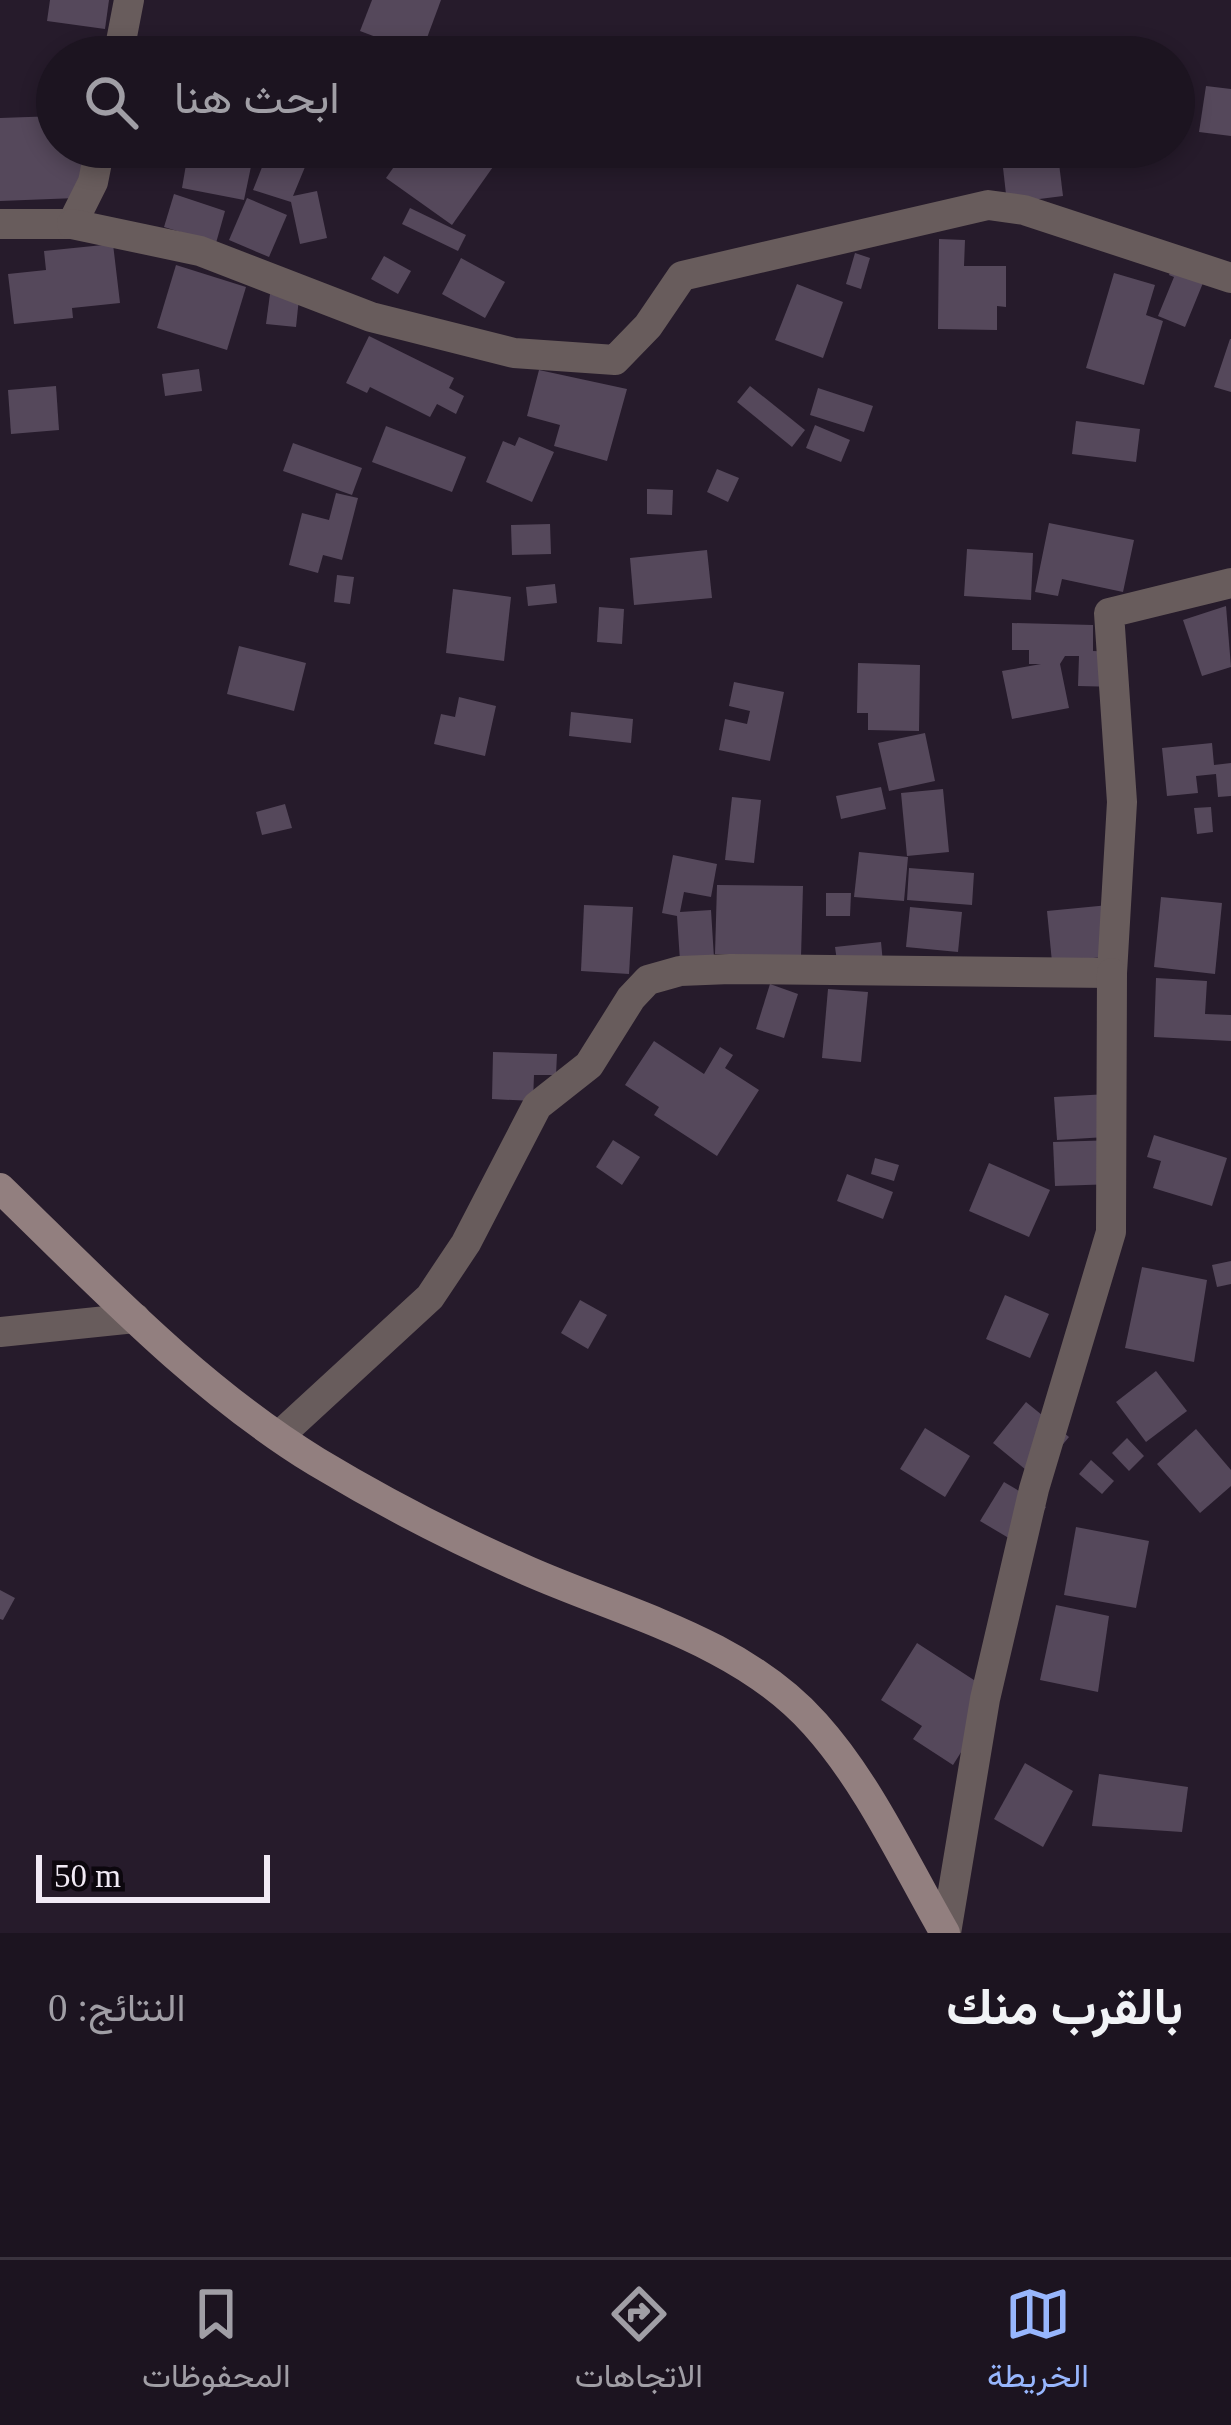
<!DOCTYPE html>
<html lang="ar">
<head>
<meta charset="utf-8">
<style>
	body { margin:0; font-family:"Times New Roman",Vazirmatn,serif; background:#29212d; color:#f1f3f6; direction:rtl }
	.scale { position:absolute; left:36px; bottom:30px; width:234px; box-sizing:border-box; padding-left:12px; border:6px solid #f1eaf5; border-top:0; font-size:33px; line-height:42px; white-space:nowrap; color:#f1eaf5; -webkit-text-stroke:9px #0c070e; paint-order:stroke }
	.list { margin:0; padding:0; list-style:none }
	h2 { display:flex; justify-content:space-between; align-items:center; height:156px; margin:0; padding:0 48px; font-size:51px }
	h2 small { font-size:39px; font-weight:400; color:#a09ea5 }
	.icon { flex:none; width:66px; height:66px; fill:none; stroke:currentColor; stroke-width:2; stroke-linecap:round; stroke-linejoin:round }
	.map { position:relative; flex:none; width:1231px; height:1933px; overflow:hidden; direction:ltr }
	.search { position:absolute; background:#1c1420; box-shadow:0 6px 18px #0003; left:36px; right:36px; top:36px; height:132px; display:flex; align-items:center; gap:30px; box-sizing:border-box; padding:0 42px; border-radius:66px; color:#a09ea5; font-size:45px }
	.sheet { height:324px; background:#1c1420 }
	nav { display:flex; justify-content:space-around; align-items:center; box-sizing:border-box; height:168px; border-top:3px solid #3a333e; background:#1c1420; font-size:33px; color:#a09ea5 }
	nav a { display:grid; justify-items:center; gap:6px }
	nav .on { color:#97b6fd }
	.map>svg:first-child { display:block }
	.building { fill:#55485b }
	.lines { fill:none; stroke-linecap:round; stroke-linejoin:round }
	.street { stroke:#685c5c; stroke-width:30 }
	.secondary { stroke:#927f7f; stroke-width:30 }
</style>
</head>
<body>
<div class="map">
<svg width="1231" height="1933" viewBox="0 0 1231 1933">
	<rect width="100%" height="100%" fill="#261b2b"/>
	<g class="building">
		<path d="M50 0H109L105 29 47 21Z"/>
		<path d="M372 0H441L421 54 360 31Z"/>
		<path d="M1206 86 1231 89V136L1199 132Z"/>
		<path d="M57 116V147L100 151 102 197 0 201V118Z"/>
		<path d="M189 147 253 157 244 200 182 188Z"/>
		<path d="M408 147H507L452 225 386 178Z"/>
		<path d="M1057 147 1063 196 1007 203 1001 150Z"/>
		<path d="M268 152 305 167 293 196 317 191 327 238 300 244 291 202 253 190Z"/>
		<path d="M174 194 225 211 216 243 164 227Z"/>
		<path d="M247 198 287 215 269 257 229 240Z"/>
		<path d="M410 208 466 235 458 251 402 224Z"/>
		<path d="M939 239 965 240 964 266H1006V307L997 306V330L938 329Z"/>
		<path d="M113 244 120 303 72 308 73 318 14 324 8 274 46 270 44 251Z"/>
		<path d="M855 253 870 258 861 289 846 284Z"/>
		<path d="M384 256 411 271 398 294 371 279Z"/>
		<path d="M461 258 505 282 485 318 442 294Z"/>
		<path d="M176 265 246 287 227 350 157 328Z"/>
		<path d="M1173 265 1205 278 1185 327 1158 316 1174 277 1169 275Z"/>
		<path d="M1114 273 1155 285 1146 315 1163 321 1144 385 1086 368Z"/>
		<path d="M797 284 843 302 823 358 775 340Z"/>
		<path d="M270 294 299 298 296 327 266 324Z"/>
		<path d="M369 336 454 378 449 388 464 396 456 414 437 404 430 417 370 387 367 393 346 383Z"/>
		<path d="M1230 339H1231V392L1214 387Z"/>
		<path d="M199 369 202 391 165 396 162 374Z"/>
		<path d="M539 370 627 389 607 461 554 446 560 425 527 416Z"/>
		<path d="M56 386 59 430 11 434 8 390Z"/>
		<path d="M750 386 805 430 792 447 737 402Z"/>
		<path d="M818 388 873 406 864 432 810 415Z"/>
		<path d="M1076 421 1140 429 1136 462 1072 454Z"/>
		<path d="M815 425 850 440 841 462 806 448Z"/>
		<path d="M386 426 466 457 452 492 372 462Z"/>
		<path d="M519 437 554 452 532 502 486 482 503 441 515 446Z"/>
		<path d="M293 443 362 468 352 495 283 471Z"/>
		<path d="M717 469 739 478 728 502 707 492Z"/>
		<path d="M647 489 673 490 672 515 647 514Z"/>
		<path d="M336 493 358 498 342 560 323 555 318 573 289 565 302 513 329 520Z"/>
		<path d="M1049 523 1134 540 1123 592 1062 579 1058 596 1035 592Z"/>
		<path d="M550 524 551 554 512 555 511 525Z"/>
		<path d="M967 549 1033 553 1031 600 964 596Z"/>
		<path d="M707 550 712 598 634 605 630 558Z"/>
		<path d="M337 575 354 577 350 604 334 602Z"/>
		<path d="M555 584 557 603 528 606 526 587Z"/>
		<path d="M453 589 511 597 504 661 446 653Z"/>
		<path d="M1226 606 1231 667 1202 676 1183 620Z"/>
		<path d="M599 607 624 609 622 644 597 642Z"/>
		<path d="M1012 623 1093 625V651L1120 652 1119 687 1078 686 1079 656H1065L1060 664 1069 708 1012 719 1002 671 1041 664H1029V650H1012Z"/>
		<path d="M239 646 306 663 294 711 227 694Z"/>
		<path d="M858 663 920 665 919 731 868 730V713H857Z"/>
		<path d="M734 682 784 692 770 761 719 750 725 719 747 724 750 711 729 706Z"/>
		<path d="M459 697 496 706 485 756 434 744 441 714 455 717Z"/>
		<path d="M571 712 633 719 631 743 569 736Z"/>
		<path d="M925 733 935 781 889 791 878 743Z"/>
		<path d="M1212 743 1214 765 1231 763V796L1218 797 1216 774 1196 776 1198 793 1167 796 1162 748Z"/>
		<path d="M881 787 886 809 841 819 836 796Z"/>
		<path d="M943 789 949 852 907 856 901 793Z"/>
		<path d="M732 797 761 800 754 863 725 860Z"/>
		<path d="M285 804 292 828 262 835 256 812Z"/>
		<path d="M1211 807 1213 832 1197 834 1194 808Z"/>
		<path d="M859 852 908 857 904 901 854 897Z"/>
		<path d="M673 855 717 864 711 897 684 892 680 912 711 910 714 958 680 961 677 916 662 913Z"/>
		<path d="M909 868 974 873 972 905 907 900Z"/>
		<path d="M717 885 803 886 801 957 715 954Z"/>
		<path d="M826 893H851L850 916H826Z"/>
		<path d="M1161 897 1222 903 1215 974 1154 967Z"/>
		<path d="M584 905 633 907 629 974 581 971Z"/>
		<path d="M1109 905 1114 956 1052 962 1047 911Z"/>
		<path d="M910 907 962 912 958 952 906 947Z"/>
		<path d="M881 942 883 963 838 968 835 947Z"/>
		<path d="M1156 978 1207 981 1205 1014 1231 1015V1041L1154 1037Z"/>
		<path d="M770 984 798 994 784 1038 756 1029Z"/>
		<path d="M828 989 868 992 861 1062 822 1058Z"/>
		<path d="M654 1041 704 1074 720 1047 733 1055 725 1068 759 1090 717 1156 654 1115 659 1107 625 1085Z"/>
		<path d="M493 1052 557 1054 556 1075H534L533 1101 492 1099Z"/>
		<path d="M1108 1094 1106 1137 1057 1140 1054 1097Z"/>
		<path d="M1154 1135 1227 1158 1212 1206 1153 1188 1161 1161 1147 1157Z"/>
		<path d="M613 1140 640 1157 622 1185 596 1167Z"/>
		<path d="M1115 1140 1116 1184 1055 1186 1053 1142Z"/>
		<path d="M875 1158 899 1165 894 1181 871 1174Z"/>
		<path d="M989 1163 1050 1190 1029 1237 969 1211Z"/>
		<path d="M847 1174 893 1192 883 1219 837 1201Z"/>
		<path d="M1231 1261V1284L1217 1287 1212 1265Z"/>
		<path d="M1142 1267 1207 1280 1194 1362 1125 1348Z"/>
		<path d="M1005 1295 1049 1314 1030 1358 986 1339Z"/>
		<path d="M580 1300 607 1315 588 1349 561 1333Z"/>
		<path d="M1156 1371 1187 1411 1146 1442 1116 1402Z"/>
		<path d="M1026 1402 1069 1437 1048 1462 1042 1483 993 1443Z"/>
		<path d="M925 1428 970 1456 945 1497 900 1469Z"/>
		<path d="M1196 1429 1231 1470V1486L1200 1513 1157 1464Z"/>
		<path d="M1127 1438 1144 1456 1129 1471 1112 1453Z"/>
		<path d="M1091 1460 1114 1481 1102 1494 1079 1474Z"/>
		<path d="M1004 1482 1046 1507 1022 1546 980 1521Z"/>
		<path d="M1076 1527 1149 1541 1136 1608 1064 1595Z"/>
		<path d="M0 1590 15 1598 3 1620 0 1619Z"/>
		<path d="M1056 1605 1109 1616 1098 1692 1040 1680Z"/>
		<path d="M917 1643 997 1695 953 1765 913 1739 922 1726 881 1700Z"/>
		<path d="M1025 1763 1073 1791 1043 1847 994 1819Z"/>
		<path d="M1099 1774 1188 1787 1182 1832 1092 1826Z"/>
	</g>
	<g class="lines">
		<g class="street">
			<path d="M118 57 129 0"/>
			<path d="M0 224H72L93 182 100 147"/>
			<path d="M72 224 200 251 371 317 514 353 615 360 648 326 682 276 988 205 1024 210 1231 278"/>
			<path d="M0 1332 135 1318"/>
			<path d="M279 1436 430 1297 466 1243 537 1106 589 1065 631 998 648 980 680 971 730 969 1112 973 1122 802 1109 613 1231 583"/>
			<path d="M946 1933 985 1699 1034 1489 1111 1232 1112 973"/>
		</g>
		<path class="secondary" d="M0 1188C99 1284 199 1390 317 1462 385 1503 455 1539 528 1571 626 1614 741 1641 815 1724 869 1784 905 1864 945 1933"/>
	</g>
</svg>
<div class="scale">50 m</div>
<div class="search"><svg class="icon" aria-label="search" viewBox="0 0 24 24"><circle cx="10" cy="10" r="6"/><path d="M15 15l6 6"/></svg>ابحث هنا</div>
</div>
<section class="sheet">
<h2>بالقرب منك<small>النتائج: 0</small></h2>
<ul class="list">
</ul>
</section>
<nav>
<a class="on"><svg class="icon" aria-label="map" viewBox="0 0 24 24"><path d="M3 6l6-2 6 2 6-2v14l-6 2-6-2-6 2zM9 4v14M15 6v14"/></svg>الخريطة</a>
<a><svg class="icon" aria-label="directions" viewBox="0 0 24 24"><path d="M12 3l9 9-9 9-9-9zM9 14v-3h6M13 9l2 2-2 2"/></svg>الاتجاهات</a>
<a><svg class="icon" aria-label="saved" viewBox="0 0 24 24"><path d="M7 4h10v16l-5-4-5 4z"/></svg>المحفوظات</a>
</nav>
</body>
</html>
